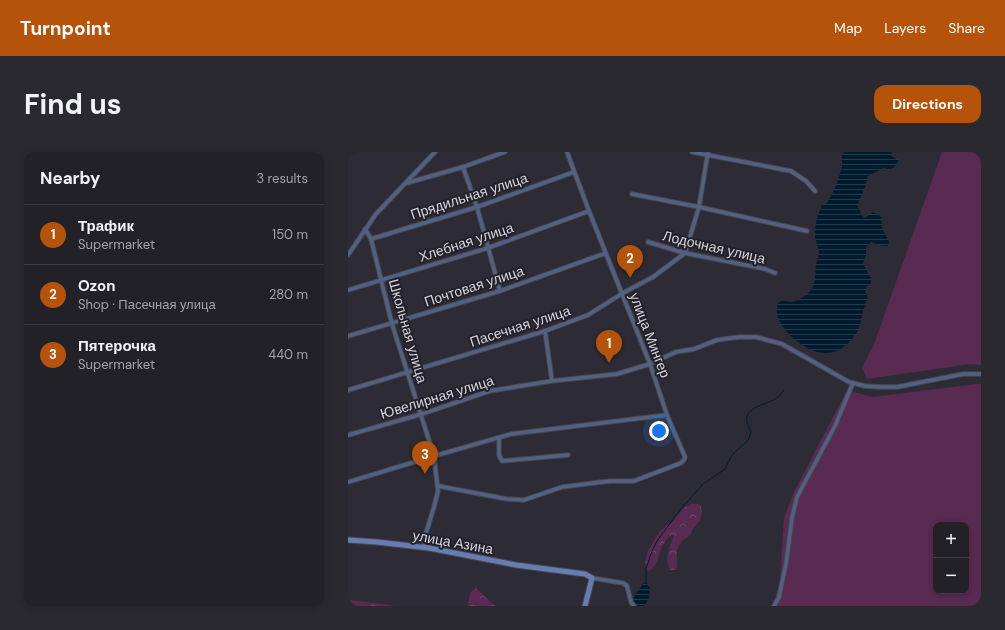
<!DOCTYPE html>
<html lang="en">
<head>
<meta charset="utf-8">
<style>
	body { margin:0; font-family:"DM Sans",sans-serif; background:#2a2930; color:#f1f3f6 }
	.controls { position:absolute; right:12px; bottom:12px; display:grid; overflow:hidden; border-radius:8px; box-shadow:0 2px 6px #0003 }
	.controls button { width:36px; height:36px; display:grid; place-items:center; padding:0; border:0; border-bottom:1px solid #3f3e45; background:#222128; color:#f1f3f6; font:20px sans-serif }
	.you { position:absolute; left:311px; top:279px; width:14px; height:14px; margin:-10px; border:3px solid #fff; border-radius:50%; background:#1a73e8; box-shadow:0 0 0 6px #1a73e833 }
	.badge { display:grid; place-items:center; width:26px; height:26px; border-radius:50%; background:#b45309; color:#fff; font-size:13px; font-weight:700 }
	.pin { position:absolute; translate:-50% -33px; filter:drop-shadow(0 1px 2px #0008) }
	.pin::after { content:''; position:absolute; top:21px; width:14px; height:12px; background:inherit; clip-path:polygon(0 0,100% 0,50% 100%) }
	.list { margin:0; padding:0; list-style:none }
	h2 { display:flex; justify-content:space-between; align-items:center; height:52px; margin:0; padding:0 16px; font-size:17px }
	h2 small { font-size:13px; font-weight:400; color:#a2a3a8 }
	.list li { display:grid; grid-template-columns:26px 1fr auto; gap:12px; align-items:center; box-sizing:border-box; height:60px; padding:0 16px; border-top:1px solid #3f3e45 }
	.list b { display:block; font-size:15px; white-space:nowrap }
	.list p { margin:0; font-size:13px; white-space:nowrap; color:#a2a3a8 }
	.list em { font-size:13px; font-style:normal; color:#a2a3a8 }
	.map { position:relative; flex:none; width:633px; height:454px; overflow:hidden; border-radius:12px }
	header { display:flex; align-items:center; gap:24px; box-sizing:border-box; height:56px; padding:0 20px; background:#b45309; color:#fff }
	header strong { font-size:19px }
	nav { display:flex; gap:22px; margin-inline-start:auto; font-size:14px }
	.intro { display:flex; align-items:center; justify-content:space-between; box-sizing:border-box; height:96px; padding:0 24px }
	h1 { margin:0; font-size:28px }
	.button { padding:10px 18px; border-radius:12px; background:#b45309; color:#fff; font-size:14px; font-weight:700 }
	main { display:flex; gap:24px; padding:0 24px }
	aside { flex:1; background:#222128; border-radius:12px; box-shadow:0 2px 6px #0003 }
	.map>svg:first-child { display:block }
	.green { fill:#592a52; fill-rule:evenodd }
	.forest { fill:url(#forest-crowns) }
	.water { fill:url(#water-rules) }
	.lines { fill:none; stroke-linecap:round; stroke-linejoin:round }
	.stream { stroke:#011b2e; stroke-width:1 }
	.street-casing { stroke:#484750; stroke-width:5.5 }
	.secondary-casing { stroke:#484750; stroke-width:7 }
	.street { stroke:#526182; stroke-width:3.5 }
	.secondary { stroke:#667db2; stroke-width:5 }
	.labels { text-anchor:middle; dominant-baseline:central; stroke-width:4; stroke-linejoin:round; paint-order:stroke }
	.street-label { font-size:14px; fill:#d4d4da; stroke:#23222c }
</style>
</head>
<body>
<header>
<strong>Turnpoint</strong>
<nav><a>Map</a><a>Layers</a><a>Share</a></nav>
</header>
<div class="intro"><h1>Find us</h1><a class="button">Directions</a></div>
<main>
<aside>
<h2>Nearby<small>3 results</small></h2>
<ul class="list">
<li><span class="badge">1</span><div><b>Трафик</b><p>Supermarket</p></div><em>150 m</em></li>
<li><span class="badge">2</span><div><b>Ozon</b><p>Shop · Пасечная улица</p></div><em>280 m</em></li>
<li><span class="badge">3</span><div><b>Пятерочка</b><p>Supermarket</p></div><em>440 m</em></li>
</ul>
</aside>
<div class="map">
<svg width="633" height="454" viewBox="0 0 633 454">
	<defs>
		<pattern id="forest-crowns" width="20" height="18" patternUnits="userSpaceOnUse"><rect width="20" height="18" fill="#592a52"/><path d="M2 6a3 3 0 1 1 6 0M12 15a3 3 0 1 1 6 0" fill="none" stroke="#70486a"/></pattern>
		<pattern id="water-rules" width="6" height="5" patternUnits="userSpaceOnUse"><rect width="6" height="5" fill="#011b2e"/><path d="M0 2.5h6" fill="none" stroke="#253b4c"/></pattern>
	</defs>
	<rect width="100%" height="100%" fill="#2d2c36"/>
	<g class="green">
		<path d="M594 0H633V213L623 212 519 227 514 215 525 195Z"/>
		<path d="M628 232H633V454H425L432 429 436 366 446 340 499 238 524 245ZM588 373H618V439H588Z"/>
	</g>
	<g class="forest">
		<path d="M342 352H350L353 354 354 361 352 368 345 377 342 383 333 390 329 397V417L325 418H322C316 407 322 394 326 384L323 383C318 387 314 394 312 400 309 407 309 416 300 419L297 412 299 401 311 380 326 368 336 356Z"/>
		<path d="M128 436 147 454H120L122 441Z"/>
		<path d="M0 448 36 452 45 454H0Z"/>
	</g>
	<g class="water">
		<path d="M496 0H544L543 4 551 8 546 15 541 18 536 16 520 24 516 38 509 53 512 58 513 63 517 66 525 60C537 65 532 65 534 75 535 80 539 85 541 90L540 94H534L523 90 518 95V103L515 112 523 126V132L519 134 517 140 520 145C513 159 515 178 502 189 496 196 488 201 479 201 460 203 426 176 429 156 430 145 439 150 445 150 450 149 460 142 463 138 468 129 467 121 468 112 469 108 471 104 471 100 470 95 468 90 467 85 466 74 470 63 474 53L479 51 488 34 494 15V3Z"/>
		<path d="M298 431 302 436 301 446 296 454H290C289 453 286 450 286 448 285 444 292 435 295 432Z"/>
	</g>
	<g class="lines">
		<path class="stream" d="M298 432V417L304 399 309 389 332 358 355 332 377 317 384 303 401 287 403 279C389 257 412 255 427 247 431 245 433 241 436 238"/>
		<defs>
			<g id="street">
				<path d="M344 0 443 19 458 29 467 39"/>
				<path d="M115 15 129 55 152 139"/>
				<path d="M59 31 115 15 157 0"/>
				<path d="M284 42 351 55 459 79"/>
				<path d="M17 77 23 87 44 172 86 304 90 339 86 355 78 381 75 396"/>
				<path d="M23 87 129 55 226 20"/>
				<path d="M300 90 337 101 417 117 427 121"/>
				<path d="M0 103 28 62 87 0"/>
				<path d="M0 138 140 96 241 59"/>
				<path d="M197 179 204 229"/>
				<path d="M0 184 152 139 258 101"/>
				<path d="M0 238 197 179 240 163 275 141 305 125 337 101 351 55 360 0"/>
				<path d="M0 283 74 262 142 239 204 229 269 222 302 212 328 200 346 197 369 188 391 185H408L434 192 501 230 517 234 532 235H549L615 222H633"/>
				<path d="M151 286V303L154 309 220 303"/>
				<path d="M0 330 86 304 163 282 319 263"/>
				<path d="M90 334 159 347 176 348 214 335 262 329H286L333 311 336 308 337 305 319 263 302 212 241 59 219 0"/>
				<path d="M244 426 275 431 279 434 283 450 286 454"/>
				<path d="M426 454 431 445 438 412 444 366 449 345 487 274 505 231"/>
			</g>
			<path id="secondary" d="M0 388 29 390 81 396 168 413 237 422 244 426 237 454"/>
		</defs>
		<use href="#street" class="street-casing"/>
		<use href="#secondary" class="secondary-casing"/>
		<use href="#street" class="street"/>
		<use href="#secondary" class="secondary"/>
	</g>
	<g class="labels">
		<g class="street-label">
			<text transform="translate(121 44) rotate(-18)">Прядильная улица</text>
			<text transform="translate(118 90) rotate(-18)">Хлебная улица</text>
			<text transform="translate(366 95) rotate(13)">Лодочная улица</text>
			<text transform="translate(126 134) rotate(-18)">Почтовая улица</text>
			<text transform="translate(172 174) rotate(-18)">Пасечная улица</text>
			<text transform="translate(60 179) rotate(74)">Школьная улица</text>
			<text transform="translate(302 183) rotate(69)">улица Мингер</text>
			<text transform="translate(89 245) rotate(-17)">Ювелирная улица</text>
			<text transform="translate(105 390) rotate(10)">улица Азина</text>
		</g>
	</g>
</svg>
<div class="controls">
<button>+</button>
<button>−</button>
</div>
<div class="you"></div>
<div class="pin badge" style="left:261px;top:211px">1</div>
<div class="pin badge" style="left:282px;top:126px">2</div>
<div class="pin badge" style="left:77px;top:322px">3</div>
</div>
</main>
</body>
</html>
